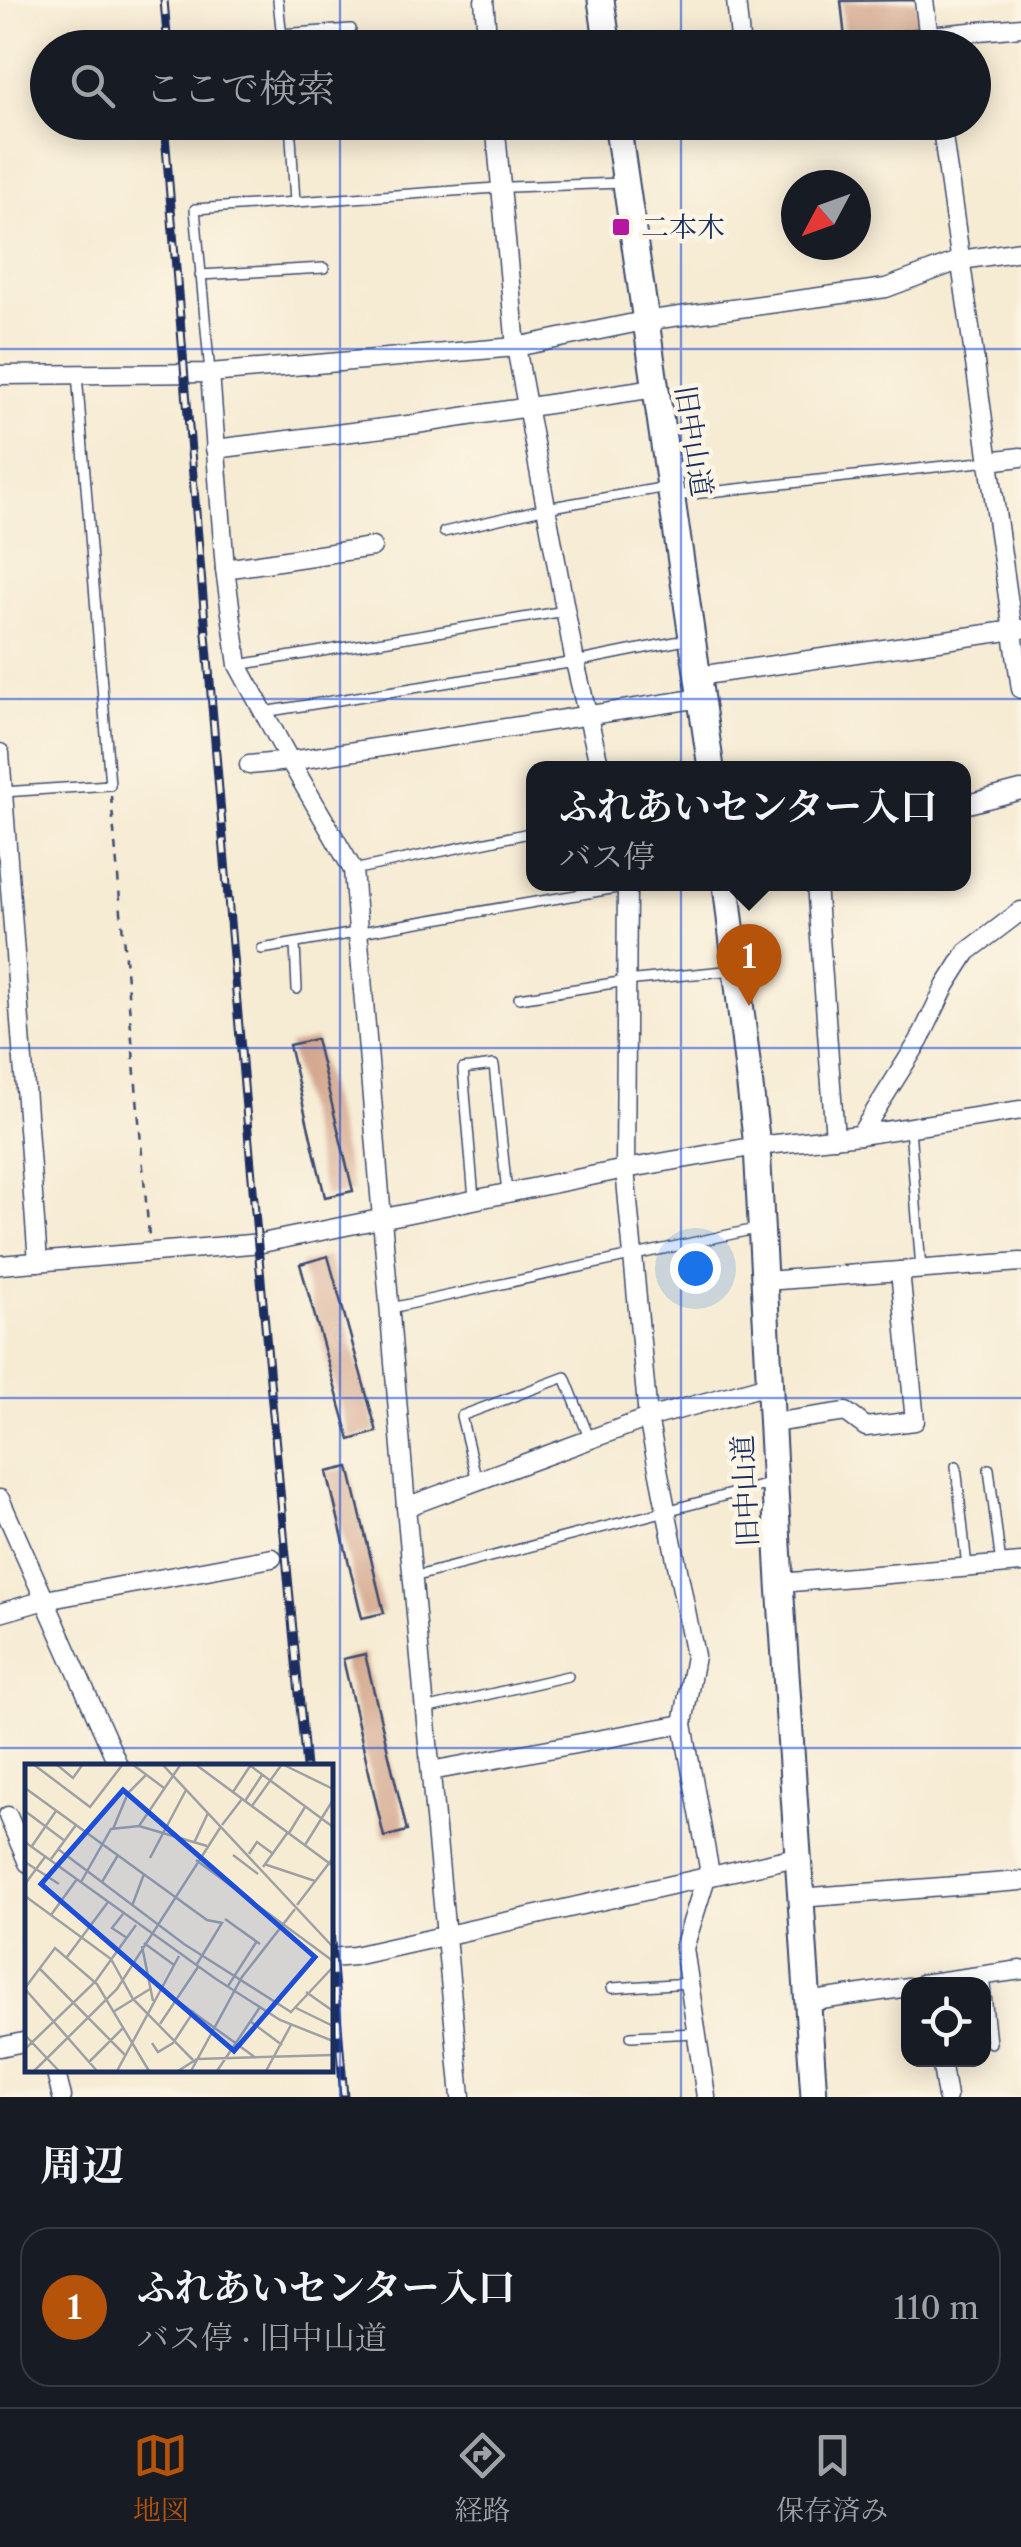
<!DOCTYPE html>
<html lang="ja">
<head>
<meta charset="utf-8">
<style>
	body { margin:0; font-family:"Libre Caslon Text","Noto Serif JP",serif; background:#20242c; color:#f1f3f6 }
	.controls { position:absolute; right:30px; bottom:30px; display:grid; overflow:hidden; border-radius:20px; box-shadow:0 5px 25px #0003 }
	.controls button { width:90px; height:90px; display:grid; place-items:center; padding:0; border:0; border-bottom:2px solid #363941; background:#171b24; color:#f1f3f6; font:50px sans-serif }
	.compass { position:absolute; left:781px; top:170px; width:90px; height:90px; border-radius:50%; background:#171b24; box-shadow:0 5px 25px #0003; rotate:229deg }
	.you { position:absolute; left:695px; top:1268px; width:35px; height:35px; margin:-25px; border:8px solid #fff; border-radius:50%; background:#1a73e8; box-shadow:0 0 0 15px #1a73e833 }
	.badge { display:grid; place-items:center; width:65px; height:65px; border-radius:50%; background:#b45309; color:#fff; font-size:32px; font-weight:700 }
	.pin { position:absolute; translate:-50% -82px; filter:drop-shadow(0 2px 5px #0008) }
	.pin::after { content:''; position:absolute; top:52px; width:35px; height:30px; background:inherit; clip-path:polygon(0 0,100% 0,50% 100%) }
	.popup { position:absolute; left:526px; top:761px; width:445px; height:130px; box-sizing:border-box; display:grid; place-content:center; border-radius:20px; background:#171b24; filter:drop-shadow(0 2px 8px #0005); font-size:32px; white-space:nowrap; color:#9ea1a6 }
	.popup b { font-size:38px; color:#f1f3f6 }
	.popup::after { content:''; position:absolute; left:50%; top:100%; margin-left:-20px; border:20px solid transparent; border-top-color:#171b24 }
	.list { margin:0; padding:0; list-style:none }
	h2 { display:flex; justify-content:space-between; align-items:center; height:130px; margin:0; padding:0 40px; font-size:42px }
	h2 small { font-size:32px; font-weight:400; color:#9ea1a6 }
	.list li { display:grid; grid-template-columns:65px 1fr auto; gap:30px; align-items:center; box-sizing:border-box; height:160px; margin:0 20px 20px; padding:0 20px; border:2px solid #363941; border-radius:30px }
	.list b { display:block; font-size:38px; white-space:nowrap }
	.list p { margin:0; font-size:32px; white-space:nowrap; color:#9ea1a6 }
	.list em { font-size:32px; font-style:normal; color:#9ea1a6 }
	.icon { flex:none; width:55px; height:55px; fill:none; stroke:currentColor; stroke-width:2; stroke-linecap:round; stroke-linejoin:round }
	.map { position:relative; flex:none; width:1021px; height:2097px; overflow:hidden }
	.search { position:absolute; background:#171b24; box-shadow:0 5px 25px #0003; left:30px; right:30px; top:30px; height:110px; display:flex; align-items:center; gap:25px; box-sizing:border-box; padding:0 35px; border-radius:55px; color:#9ea1a6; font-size:38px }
	.sheet { height:310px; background:#171b24 }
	nav { display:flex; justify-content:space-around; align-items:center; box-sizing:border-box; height:140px; border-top:2px solid #363941; background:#171b24; font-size:28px; color:#9ea1a6 }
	nav a { display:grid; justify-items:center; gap:5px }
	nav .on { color:#b45309 }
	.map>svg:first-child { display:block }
	.building { fill:#d3a68c }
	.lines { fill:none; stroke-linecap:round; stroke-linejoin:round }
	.lane-casing { stroke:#3c4b70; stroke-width:12 }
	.street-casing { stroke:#3c4b70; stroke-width:21 }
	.secondary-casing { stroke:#3c4b70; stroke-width:29 }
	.path { stroke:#3c4b70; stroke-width:2.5; stroke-dasharray:8 8; stroke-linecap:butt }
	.lane { stroke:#fff; stroke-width:9 }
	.street { stroke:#fff; stroke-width:18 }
	.secondary { stroke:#fff; stroke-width:25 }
	.rail-casing { stroke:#1b2f5e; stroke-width:9 }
	.rail { stroke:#fcf5e5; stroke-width:5; stroke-dasharray:15; stroke-linecap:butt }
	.grid { fill:none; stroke:#1d4ed8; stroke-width:2.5; stroke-opacity:0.55 }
	.poi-dot { fill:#b5179e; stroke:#fcf5e5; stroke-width:4 }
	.labels { text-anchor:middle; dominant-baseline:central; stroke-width:9; stroke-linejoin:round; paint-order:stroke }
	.poi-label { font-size:28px; fill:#1b2f5e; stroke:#fcf5e5; text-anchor:start }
	.street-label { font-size:28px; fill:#1b2f5e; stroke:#fcf5e5 }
	.inset-road { fill:none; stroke:#9ea0a4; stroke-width:2.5 }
	.view { fill:#1d4ed8; fill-opacity:0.15; stroke:#1d4ed8; stroke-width:5 }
	.inset-edge { fill:none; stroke:#1b2f5e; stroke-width:5 }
</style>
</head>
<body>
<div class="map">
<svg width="1021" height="2097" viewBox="0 0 1021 2097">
	<rect width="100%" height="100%" fill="#fcf5e5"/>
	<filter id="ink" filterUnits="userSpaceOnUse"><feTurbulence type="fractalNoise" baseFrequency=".01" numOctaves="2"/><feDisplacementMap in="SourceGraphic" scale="20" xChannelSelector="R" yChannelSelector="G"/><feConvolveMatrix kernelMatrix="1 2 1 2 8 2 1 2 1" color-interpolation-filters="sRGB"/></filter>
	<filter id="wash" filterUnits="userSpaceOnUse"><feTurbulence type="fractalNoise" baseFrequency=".0048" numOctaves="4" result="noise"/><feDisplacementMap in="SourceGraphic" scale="40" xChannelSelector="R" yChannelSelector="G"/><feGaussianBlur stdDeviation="2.25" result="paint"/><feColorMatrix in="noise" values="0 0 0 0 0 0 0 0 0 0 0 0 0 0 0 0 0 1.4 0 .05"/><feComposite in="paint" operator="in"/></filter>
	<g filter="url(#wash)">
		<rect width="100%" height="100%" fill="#f6ebd3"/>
		<g id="blocks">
			<g class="building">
				<path d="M917 0 920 31 845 39 841 1Z"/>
				<path d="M629 122H676V125L630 130Z"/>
				<path d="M316 1039 353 1191 325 1197 289 1045Z"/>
				<path d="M328 1256 377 1432 350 1440 300 1264Z"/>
				<path d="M349 1467 384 1613 362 1618 327 1472Z"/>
				<path d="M365 1654 407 1831 384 1837 343 1659Z"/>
			</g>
		</g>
	</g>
	<g filter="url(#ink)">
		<use href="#blocks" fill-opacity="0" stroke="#3c4b70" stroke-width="2.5"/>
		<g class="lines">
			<defs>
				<g id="lane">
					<path d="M278 0 283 48"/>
					<path d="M281 34 351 29"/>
					<path d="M290 122 295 202"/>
					<path d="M200 275 324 268"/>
					<path d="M210 373 195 209 510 187 622 183"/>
					<path d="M674 496 989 461"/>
					<path d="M444 532 546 508 667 487"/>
					<path d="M238 665 565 611"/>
					<path d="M264 712 575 662 690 639"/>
					<path d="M3 792 110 785 77 374"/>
					<path d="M353 870 534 832"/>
					<path d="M295 944 297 989"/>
					<path d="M262 949 640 884"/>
					<path d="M519 998 626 981 734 970"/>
					<path d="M910 1128 921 1269"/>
					<path d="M474 1199 463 1069 494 1065 507 1193"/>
					<path d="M391 1308 760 1228"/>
					<path d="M956 1466 967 1567"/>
					<path d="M989 1469 1001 1565"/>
					<path d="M477 1481 461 1416 565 1377 590 1440"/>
					<path d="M413 1577 773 1483"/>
					<path d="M425 1709 568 1676"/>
					<path d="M984 1975 991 2043"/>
					<path d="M612 1988 689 1983"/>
					<path d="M631 2036 696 2033"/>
				</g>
				<g id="street">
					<path d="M484 0 488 48"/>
					<path d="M736 0 741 48"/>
					<path d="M924 0 930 47"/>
					<path d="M856 48 929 36 1021 27"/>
					<path d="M495 122 516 347 575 662 600 768"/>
					<path d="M941 122 1021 689"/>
					<path d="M210 373 225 569 238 665 290 761 249 765"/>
					<path d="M0 375 210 373 516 347 644 321 886 288 961 260 1021 251"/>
					<path d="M215 449 416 424 655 388"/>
					<path d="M989 461 1021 457"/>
					<path d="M225 569 372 547"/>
					<path d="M698 676 1021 629"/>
					<path d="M0 753 38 1262"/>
					<path d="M964 805 1021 790"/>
					<path d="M627 884 625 1169 648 1418 695 1656 683 1724 709 1868 684 1948 706 2097"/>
					<path d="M816 884 835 1138"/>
					<path d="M860 1135 919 1041 946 985 967 952 1021 911"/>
					<path d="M0 1265 262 1243 625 1169 757 1146 860 1135 1021 1110"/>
					<path d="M765 1281 1021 1262"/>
					<path d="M772 1423 846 1412 866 1427 915 1421 900 1271"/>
					<path d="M0 1499 119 1767"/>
					<path d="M406 1507 648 1418 768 1385"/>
					<path d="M780 1583 1021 1563"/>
					<path d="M0 1613 45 1600 272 1558"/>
					<path d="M431 1771 683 1724"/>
					<path d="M8 1816 28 1863"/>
					<path d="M799 1898 1021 1881"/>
					<path d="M330 1958 354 1956 796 1857"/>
					<path d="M922 1984 1021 1970"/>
					<path d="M807 2002 908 1987"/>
					<path d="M0 2047 28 2041"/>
					<path d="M941 2060 947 2097"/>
					<path d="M55 2070 62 2097"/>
					<path d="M461 2097 406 1507 353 870 290 761 701 698"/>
				</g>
				<g id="secondary">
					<path d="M601 0 608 48"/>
					<path d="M617 122 711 768"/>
					<path d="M726 884 757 1146 780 1583 814 2097"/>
				</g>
			</defs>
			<use href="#lane" class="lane-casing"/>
			<use href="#street" class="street-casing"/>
			<use href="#secondary" class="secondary-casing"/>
			<path class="path" d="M111 796 149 1236"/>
			<use href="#lane" class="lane"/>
			<use href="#street" class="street"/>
			<use href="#secondary" class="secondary"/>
			<defs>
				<g id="rail">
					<path d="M164 0 168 48"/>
					<path d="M164 122C209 671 253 1219 306 1767"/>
					<path d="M330 1930 344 2097"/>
				</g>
			</defs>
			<use href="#rail" class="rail-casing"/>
			<use href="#rail" class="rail"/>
		</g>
	</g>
	<path class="grid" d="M340 0V48M681 0V48M340 122V2097M681 122V2097M0 349H1021M0 699H1021M0 1048H1021M0 1398H1021M0 1748H1021"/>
	<rect class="poi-dot" x="611" y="217" width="20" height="20" rx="5"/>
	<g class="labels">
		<g class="poi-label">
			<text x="641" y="227">二本木</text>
		</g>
		<g class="street-label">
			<text transform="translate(694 441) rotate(81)">旧中山道</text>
			<text transform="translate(745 1491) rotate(-93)">旧中山道</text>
		</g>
	</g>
	<g transform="translate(25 1764)">
		<rect width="308" height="308" fill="#f6ebd3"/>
		<path class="inset-road" d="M8 0 65 43 98 0M31 0 48 14 58 0M107 0 139 24M137 0 308 183M170 0 308 102M223 0 308 63M257 0 308 25M0 24 182 156 197 159 172 200M208 28 225 2M220 37 237 11M227 42 257 0M0 47 40 77M197 61 217 35M114 62 156 0M88 65 103 29 121 11M264 69 280 43M0 78 191 215 255 256 308 277M169 79 183 49M280 81 308 36M7 82 31 47M33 85 159 180 266 248M224 90 232 78 247 89M208 91 233 110M125 94 161 26M26 95 51 61M171 96 308 197M0 98 34 120M239 100 290 117M238 103 263 68M56 118 86 65 114 62 182 82M77 118 93 91M0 120 20 93M0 132 86 195 108 235 168 296M272 141 308 94M107 142 119 110M98 150 87 164 102 174M26 151 52 115M200 155 235 180M119 179 149 201M117 182 128 237M42 193 83 138M15 205 101 292M203 222 232 177M0 224 30 184 72 220 124 307M0 225 72 307M136 225 231 294M281 228 308 247M269 243 308 262M88 248 125 225M265 249 308 203M225 257 257 281M135 260 173 203M0 271 34 307M127 279 133 288 148 279 169 247M0 285 70 218 111 161M64 298 98 264M9 307 92 225 195 64M92 307 154 192M153 307 172 295 308 291M166 307 217 213 270 145M192 307 235 243M241 307 266 261"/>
		<path class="view" d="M98 26 290 193 209 287 16 120Z"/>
		<rect width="308" height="308" class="inset-edge"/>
	</g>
</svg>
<div class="controls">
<button><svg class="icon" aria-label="locate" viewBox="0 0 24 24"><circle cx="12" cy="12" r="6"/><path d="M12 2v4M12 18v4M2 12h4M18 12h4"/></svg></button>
</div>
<svg class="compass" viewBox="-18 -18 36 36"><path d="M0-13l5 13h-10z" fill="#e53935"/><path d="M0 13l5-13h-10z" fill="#9ea1a6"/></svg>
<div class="you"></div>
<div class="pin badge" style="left:749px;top:1006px">1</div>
<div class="popup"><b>ふれあいセンター入口</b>バス停</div>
<div class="search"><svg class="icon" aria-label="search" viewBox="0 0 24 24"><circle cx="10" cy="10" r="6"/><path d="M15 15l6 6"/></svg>ここで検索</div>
</div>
<section class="sheet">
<h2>周辺<small></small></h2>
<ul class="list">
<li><span class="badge">1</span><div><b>ふれあいセンター入口</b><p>バス停 · 旧中山道</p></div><em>110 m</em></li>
</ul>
</section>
<nav>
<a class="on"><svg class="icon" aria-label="map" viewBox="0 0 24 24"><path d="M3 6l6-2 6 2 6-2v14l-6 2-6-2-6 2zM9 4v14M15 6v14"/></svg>地図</a>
<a><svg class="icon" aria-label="directions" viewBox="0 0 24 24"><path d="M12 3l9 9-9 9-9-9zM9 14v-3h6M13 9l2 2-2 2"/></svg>経路</a>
<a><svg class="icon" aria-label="saved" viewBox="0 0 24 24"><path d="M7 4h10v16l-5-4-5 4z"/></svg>保存済み</a>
</nav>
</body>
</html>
